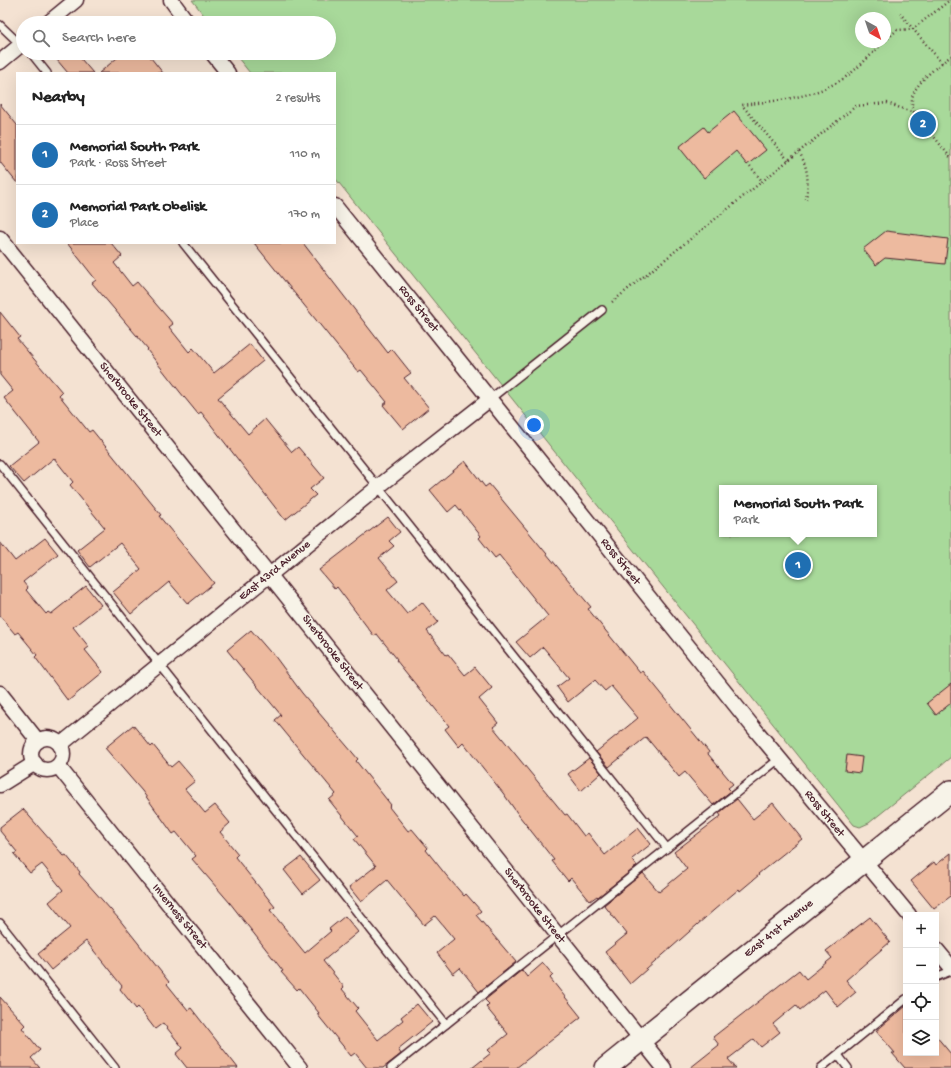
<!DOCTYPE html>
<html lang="en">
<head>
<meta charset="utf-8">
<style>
	body { margin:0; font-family:"Gochi Hand",sans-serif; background:#f2f2f2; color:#222 }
	.controls { position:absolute; right:12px; bottom:12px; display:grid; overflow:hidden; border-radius:0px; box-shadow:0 4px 16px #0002 }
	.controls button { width:36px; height:36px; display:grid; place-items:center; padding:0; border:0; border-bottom:1px solid #e0e0e0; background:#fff; color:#222; font:20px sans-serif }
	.compass { position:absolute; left:855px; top:12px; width:36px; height:36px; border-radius:50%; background:#fff; box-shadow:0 4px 16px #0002; rotate:140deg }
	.you { position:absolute; left:534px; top:425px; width:14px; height:14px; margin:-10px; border:3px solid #fff; border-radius:50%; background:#1a73e8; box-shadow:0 0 0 6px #1a73e833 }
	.badge { display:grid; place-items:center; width:26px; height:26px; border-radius:50%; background:#1f6fb2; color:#fff; font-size:13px; font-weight:700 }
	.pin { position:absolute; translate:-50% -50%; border:2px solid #fff; box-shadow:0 1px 4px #0006 }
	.popup { position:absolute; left:719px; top:485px; width:158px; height:52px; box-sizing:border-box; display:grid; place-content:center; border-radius:0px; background:#fff; filter:drop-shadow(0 1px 3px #0005); font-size:13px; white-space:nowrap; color:#767676 }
	.popup b { font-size:15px; color:#222 }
	.popup::after { content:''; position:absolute; left:50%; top:100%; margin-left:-8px; border:8px solid transparent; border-top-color:#fff }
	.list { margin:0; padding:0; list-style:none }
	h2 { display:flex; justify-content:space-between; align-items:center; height:52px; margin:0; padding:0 16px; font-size:17px }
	h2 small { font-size:13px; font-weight:400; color:#767676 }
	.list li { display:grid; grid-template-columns:26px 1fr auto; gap:12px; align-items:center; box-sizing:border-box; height:60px; padding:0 16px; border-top:1px solid #e0e0e0 }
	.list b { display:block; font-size:15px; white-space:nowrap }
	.list p { margin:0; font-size:13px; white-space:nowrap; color:#767676 }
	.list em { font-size:13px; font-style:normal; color:#767676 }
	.icon { flex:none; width:22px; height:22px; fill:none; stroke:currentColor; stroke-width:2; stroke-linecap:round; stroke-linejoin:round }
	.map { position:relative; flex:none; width:951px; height:1068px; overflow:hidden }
	.search { position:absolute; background:#fff; box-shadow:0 4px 16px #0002; left:16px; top:16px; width:320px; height:44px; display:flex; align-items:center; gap:10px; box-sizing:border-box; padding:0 14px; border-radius:22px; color:#767676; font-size:15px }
	.panel { position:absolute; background:#fff; box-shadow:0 4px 16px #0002; left:16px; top:72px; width:320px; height:172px; border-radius:0px }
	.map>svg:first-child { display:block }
	.green { fill:#a8d99a; stroke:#797c62; fill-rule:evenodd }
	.building { fill:#edba9f; stroke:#4a1f2b }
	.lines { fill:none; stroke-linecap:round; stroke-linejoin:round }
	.service-casing { stroke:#4a1f2b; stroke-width:10 }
	.minor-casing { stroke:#4a1f2b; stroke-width:17 }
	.secondary-casing { stroke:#4a1f2b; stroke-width:24 }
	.path { stroke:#4a1f2b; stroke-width:2.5; stroke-dasharray:1 3; stroke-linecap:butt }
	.service { stroke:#f7f3e8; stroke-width:7 }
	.minor { stroke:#f7f3e8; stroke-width:14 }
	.secondary { stroke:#f7f3e8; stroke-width:21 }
	.labels { text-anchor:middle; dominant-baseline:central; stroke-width:3; stroke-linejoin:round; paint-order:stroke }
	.street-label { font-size:12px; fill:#4a1f2b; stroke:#f7f3e8 }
</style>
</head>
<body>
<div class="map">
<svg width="951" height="1068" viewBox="0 0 951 1068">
	<rect width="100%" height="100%" fill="#f4e2d2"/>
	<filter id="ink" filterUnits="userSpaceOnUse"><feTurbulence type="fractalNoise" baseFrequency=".025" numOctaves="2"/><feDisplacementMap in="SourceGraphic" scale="8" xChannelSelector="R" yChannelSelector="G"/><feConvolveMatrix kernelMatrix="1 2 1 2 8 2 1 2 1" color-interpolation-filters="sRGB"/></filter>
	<g filter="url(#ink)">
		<path class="green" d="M192 0H951V757L869 823 860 827 854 825 335 178V73H250L234 53H329V23H210ZM861 18H885V42H861ZM722 488H874V534H722Z"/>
		<g class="building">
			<path d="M66 53H76L93 73H68L57 60Z"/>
			<path d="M123 53H147L163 73H99Z"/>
			<path d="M0 104 17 125V183L0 162Z"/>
			<path d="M734 111 766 150 747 165 736 151 704 178 679 147 704 127 708 132Z"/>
			<path d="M886 231 948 239 945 264 885 258 876 265 863 249Z"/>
			<path d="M67 243H111L122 256 114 263 132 286 137 282 173 324 169 327 189 352 193 348 214 373 250 344 263 361 218 398 248 434 265 419 292 452 298 447 324 478 310 489 316 495 285 520 201 412 198 414 180 392 147 350 148 349 92 283 96 280Z"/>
			<path d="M254 243H303L388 353 392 349 411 373 404 378 429 408 403 429 383 405 387 402 361 370 358 372Z"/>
			<path d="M0 312 20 337 17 339 62 392 59 395 89 432 92 430 110 452 161 515 159 516 214 583 188 604 169 582 131 614 113 592 141 569 120 543 90 567 77 550 105 528 70 485 73 482 54 458 24 483 9 466 39 442 4 398 13 391 0 375Z"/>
			<path d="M465 461 485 487 489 484 575 588 591 607 588 609 640 673 643 671 709 752 708 754 733 784 728 788 731 791 713 805 685 772 679 777 646 737 609 767 596 752 638 718 611 686 605 691 595 680 568 702 557 687 569 678 543 647 530 658 516 642 548 616 499 555 495 558 479 538 481 536 456 505 448 512 430 490Z"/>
			<path d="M388 517 400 532 389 541 394 546 379 558 398 581 387 590 407 614 422 602 438 622 427 631 446 655 448 654 465 675 475 667 492 688 479 699 498 723 493 727 565 815 567 814 584 836 588 833 605 855 638 828 651 844 632 859 637 866 598 897 597 896 590 901 571 878 568 881 552 861 554 860 520 817 503 793 463 743 459 747 445 729 449 726 396 660 397 659 377 634 374 636 337 587 335 589 319 570Z"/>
			<path d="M45 538 58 554 23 582 28 588 26 590 46 614 48 612 51 614 86 586 101 605 73 627 89 647 85 650 103 672 68 701 35 657 37 655 18 632 15 634 0 616V542L15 561Z"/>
			<path d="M251 630 270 652 271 651 302 693 358 759 356 761 391 805 389 807 408 831 412 829 428 848 426 850 446 875 464 896 466 894 481 911 476 915 516 962 479 992 460 968 453 974 437 953 454 939 435 916 424 925 387 880 361 902 349 887 376 866 354 839 358 836 329 800 336 794 275 720 281 715 227 650Z"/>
			<path d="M951 684V703L936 715 927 703Z"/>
			<path d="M133 725 151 747 153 745 171 767 178 761 195 781 185 789 205 813 215 805 230 823 220 832 238 854 235 857 275 907 270 910 305 953 331 931 329 929 345 916 358 932 323 961 344 987 342 989 358 1008 355 1011 378 1040 403 1020 401 1017 417 1004 432 1022 398 1049 401 1054 383 1068H367L355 1053 351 1056 317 1014 319 1013 299 988 297 990 281 972 283 971 230 903 192 859 196 856 176 832 173 834 142 791 105 748Z"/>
			<path d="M847 755 862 757 860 773 845 771Z"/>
			<path d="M589 758 601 773 581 791 568 774Z"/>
			<path d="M737 799 753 819 773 803 802 839 758 874 759 875 740 891 739 889 714 910 630 984 605 952 627 934 604 905 643 873 659 892 687 869 674 852 721 816 719 813Z"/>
			<path d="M23 809 64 856 66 855 80 872 79 874 119 919 169 982 167 984 188 1010 191 1008 238 1068H187L176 1054 183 1048 163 1023 155 1029 138 1007 136 1009 120 989 122 986 86 941 51 970 38 954 70 928 49 902 63 890 42 864 30 873 14 854 17 852 0 831V827Z"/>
			<path d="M951 853V896L934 909 911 881 934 862 936 865Z"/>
			<path d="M301 857 320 880 303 894 284 870Z"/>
			<path d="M870 917 890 942 846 980 856 992 838 1007 825 990 800 1010 796 1005 773 1024 780 1032 761 1047 754 1039 728 1059 736 1068H690L719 1045 713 1037 799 970 806 979 832 958 826 951Z"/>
			<path d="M543 963 553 975 550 978 581 1017 516 1068H472L491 1053 488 1050 508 1034 486 1007 489 1004 485 1000 522 970 527 977Z"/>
			<path d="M0 997 25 1025 22 1028 40 1050 31 1058 40 1068H0Z"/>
			<path d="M906 1006V1053H936V1036L951 1054V1068H905L892 1053H895L876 1031Z"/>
		</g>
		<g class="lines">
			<defs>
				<g id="service">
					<path d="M0 25 23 47"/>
					<path d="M31 53 47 73"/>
					<path d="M183 243 667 848"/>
					<path d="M490 399 602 310"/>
					<path d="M0 464 446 1024"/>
					<path d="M0 923 115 1068"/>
					<path d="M936 977 951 971"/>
					<path d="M838 1055 848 1068"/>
					<path d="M391 1068 779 759"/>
					<path d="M821 1068 906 999"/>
				</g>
				<g id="minor">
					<path d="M171 0 188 23"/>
					<path d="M48 23 76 0"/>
					<path d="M212 53 228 73"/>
					<path d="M0 62 23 43"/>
					<path d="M335 206 749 722 909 915"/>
					<path d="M0 238 664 1068"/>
					<path d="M0 693 38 741"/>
					<circle cx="47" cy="754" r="16"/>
					<path d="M60 745 378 487 490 399"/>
					<path d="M58 766 300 1068"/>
					<path d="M0 785 35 763"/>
					<path d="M936 949 951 967"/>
				</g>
				<path id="secondary" d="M606 1068 951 791"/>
			</defs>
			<use href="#service" class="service-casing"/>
			<use href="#minor" class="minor-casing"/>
			<use href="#secondary" class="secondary-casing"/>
			<g class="path">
				<path d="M885 41 897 30 913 29 899 12"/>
				<path d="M942 63 913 29 950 0"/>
				<path d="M921 122C916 115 911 108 912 99 914 83 939 65 951 56"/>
				<path d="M928 129 924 132 917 125 926 118 932 126 928 129 950 157"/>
				<path d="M799 152C808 167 809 181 806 199"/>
				<path d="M788 160 742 105C772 101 804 99 832 85 852 76 868 57 884 42"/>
				<path d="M750 166 762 181"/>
				<path d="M612 302 856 106 887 103 914 113"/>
			</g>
			<use href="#service" class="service"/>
			<use href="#minor" class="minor"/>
			<use href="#secondary" class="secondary"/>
		</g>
	</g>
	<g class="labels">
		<g class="street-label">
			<text transform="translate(418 309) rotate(51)">Ross Street</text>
			<text transform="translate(130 400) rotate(51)">Sherbrooke Street</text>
			<text transform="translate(620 562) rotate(51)">Ross Street</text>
			<text transform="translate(275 571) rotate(-39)">East 43rd Avenue</text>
			<text transform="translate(332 653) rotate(52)">Sherbrooke Street</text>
			<text transform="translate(824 814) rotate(51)">Ross Street</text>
			<text transform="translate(534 906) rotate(52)">Sherbrooke Street</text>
			<text transform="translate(179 917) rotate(51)">Inverness Street</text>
			<text transform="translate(779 929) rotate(-39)">East 41st Avenue</text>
		</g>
	</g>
</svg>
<div class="controls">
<button>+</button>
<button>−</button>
<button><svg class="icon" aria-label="locate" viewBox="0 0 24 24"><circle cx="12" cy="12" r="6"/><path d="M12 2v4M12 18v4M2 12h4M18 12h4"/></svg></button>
<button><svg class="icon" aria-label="layers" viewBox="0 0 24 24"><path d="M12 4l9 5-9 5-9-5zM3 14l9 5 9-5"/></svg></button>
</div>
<svg class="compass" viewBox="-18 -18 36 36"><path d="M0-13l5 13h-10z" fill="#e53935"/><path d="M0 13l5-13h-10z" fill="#767676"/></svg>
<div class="you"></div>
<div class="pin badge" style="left:798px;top:565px">1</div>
<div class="popup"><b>Memorial South Park</b>Park</div>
<div class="pin badge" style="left:923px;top:124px">2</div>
<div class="search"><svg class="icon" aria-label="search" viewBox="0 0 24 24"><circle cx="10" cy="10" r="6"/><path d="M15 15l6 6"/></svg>Search here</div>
<section class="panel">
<h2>Nearby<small>2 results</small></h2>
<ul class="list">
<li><span class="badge">1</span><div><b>Memorial South Park</b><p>Park · Ross Street</p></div><em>110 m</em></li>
<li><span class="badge">2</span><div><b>Memorial Park Obelisk</b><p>Place</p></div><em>170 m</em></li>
</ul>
</section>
</div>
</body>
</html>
